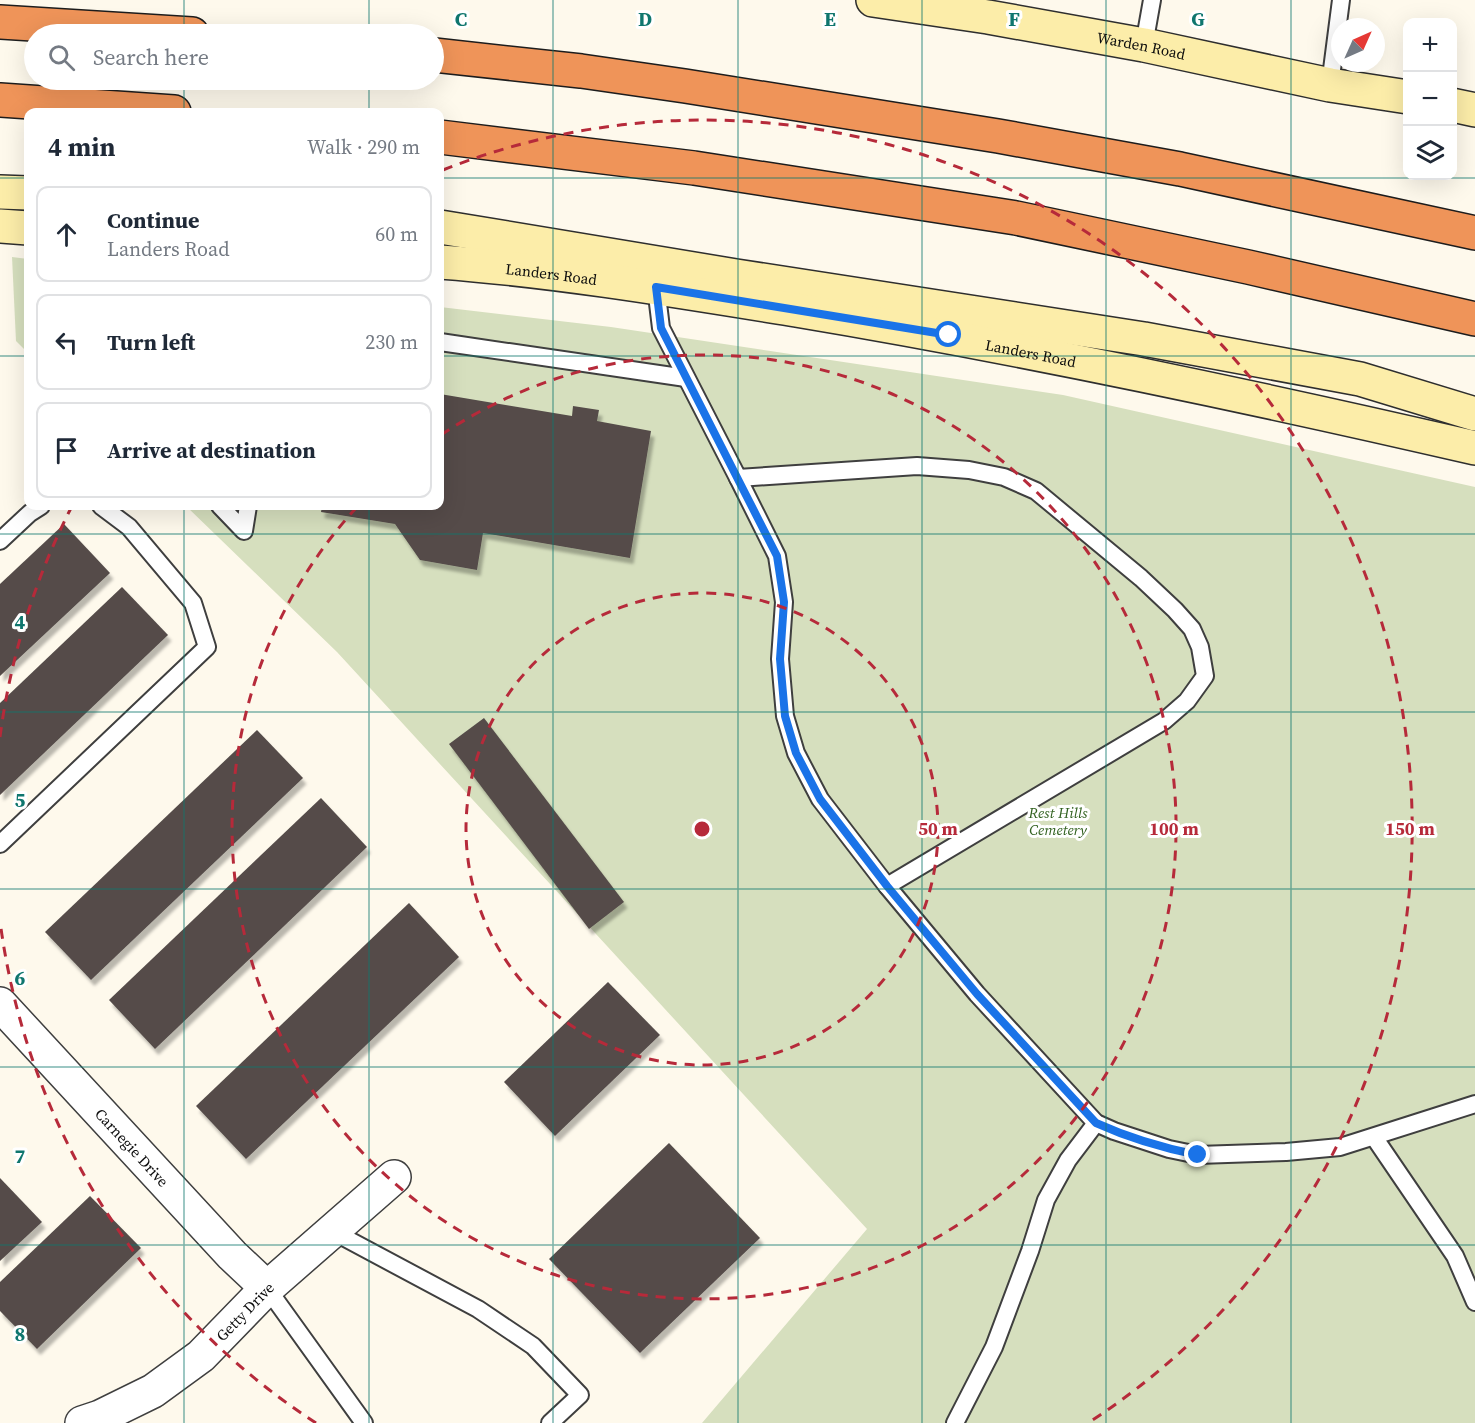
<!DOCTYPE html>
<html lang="en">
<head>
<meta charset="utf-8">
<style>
	body { margin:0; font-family:"Source Serif 4",serif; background:#f6f6f7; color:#1f2937 }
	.controls { position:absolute; right:18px; top:18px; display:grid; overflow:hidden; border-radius:12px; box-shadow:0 6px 24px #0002 }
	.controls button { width:54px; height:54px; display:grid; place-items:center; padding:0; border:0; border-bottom:2px solid #e0e1e3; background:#fff; color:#1f2937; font:30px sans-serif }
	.compass { position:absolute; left:1331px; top:18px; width:54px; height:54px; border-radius:50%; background:#fff; box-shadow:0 6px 24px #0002; rotate:45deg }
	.stop { position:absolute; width:18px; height:18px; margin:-14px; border:4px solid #1a73e8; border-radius:50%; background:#fff }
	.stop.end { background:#1a73e8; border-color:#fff; box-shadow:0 2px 6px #0008 }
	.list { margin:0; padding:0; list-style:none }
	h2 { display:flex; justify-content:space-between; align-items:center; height:78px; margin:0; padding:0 24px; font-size:26px }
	h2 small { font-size:20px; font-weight:400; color:#747a83 }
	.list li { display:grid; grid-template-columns:39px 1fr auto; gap:18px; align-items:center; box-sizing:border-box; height:96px; margin:0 12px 12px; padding:0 12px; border:2px solid #e0e1e3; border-radius:12px }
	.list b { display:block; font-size:22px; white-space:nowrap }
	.list p { margin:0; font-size:20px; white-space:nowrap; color:#747a83 }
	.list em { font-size:20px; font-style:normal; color:#747a83 }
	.icon { flex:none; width:33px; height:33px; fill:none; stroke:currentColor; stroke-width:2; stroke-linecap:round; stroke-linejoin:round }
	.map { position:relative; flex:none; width:1475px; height:1423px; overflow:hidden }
	.search { position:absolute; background:#fff; box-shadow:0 6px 24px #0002; left:24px; top:24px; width:420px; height:66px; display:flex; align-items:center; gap:15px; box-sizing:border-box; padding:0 21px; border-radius:33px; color:#747a83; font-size:22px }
	.panel { position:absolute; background:#fff; box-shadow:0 6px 24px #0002; left:24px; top:108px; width:420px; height:402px; border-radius:12px }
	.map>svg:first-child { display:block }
	.cemetery { fill:#d6dfbe }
	.building { fill:#544c49; filter:url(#shadow) }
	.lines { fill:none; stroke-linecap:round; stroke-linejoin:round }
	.service-casing { stroke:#3f3f3f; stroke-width:20 }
	.minor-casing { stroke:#3f3f3f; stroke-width:36 }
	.secondary-casing { stroke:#2e2e2e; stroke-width:36 }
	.motorway-casing { stroke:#1d1d1d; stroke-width:36 }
	.service { stroke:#fff; stroke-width:16 }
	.minor { stroke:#fff; stroke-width:33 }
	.secondary { stroke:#fceda9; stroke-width:33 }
	.motorway { stroke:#ef9459; stroke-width:33 }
	.route { stroke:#1a73e8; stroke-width:8 }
	.grid { fill:none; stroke:#0f766e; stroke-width:1.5; stroke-opacity:0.55 }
	.ring { fill:none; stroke:#b62a3a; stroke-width:3; stroke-dasharray:10 8 }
	.labels { text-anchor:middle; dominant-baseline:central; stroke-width:6; stroke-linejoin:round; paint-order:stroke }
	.street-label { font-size:15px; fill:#0c0c0c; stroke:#fff }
	.park-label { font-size:15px; font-style:italic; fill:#31611f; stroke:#fff }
	.grid-label { font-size:20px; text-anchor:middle; font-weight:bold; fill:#0f766e; stroke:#fff; stroke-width:6; stroke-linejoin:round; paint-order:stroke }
	.centre { fill:#b62a3a; stroke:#fff; stroke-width:3 }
	.ring-label { font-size:18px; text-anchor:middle; font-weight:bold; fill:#b62a3a; stroke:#fff; stroke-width:6; stroke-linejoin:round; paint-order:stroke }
</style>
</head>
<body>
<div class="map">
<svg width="1475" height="1423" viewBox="0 0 1475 1423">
	<defs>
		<filter id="shadow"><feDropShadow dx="3.5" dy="6" stdDeviation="1.5" flood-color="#0004"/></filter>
	</defs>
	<rect width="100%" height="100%" fill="#fef9ec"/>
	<g class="cemetery">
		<path d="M12 257 28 259V353L16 341Z"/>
		<path d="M440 307 611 327 1063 395 1475 487V1423H702L867 1229 337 652 186 506H440Z"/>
	</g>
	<g class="building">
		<path d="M440 394 572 416 573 406 599 410 597 421 651 431 630 558 483 533 477 570 420 560 395 524 321 512 322 506H440Z"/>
		<path d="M64 524 110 573 0 676V584Z"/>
		<path d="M122 587 168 635 0 795V703Z"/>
		<path d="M484 718 624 902 589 929 449 744Z"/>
		<path d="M257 730 303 778 91 980 45 932Z"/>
		<path d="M321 798 367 847 155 1049 109 1000Z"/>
		<path d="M409 903 459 957 246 1159 196 1106Z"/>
		<path d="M608 982 660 1035 555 1136 504 1082Z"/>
		<path d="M669 1143 760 1238 640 1353 549 1259Z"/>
		<path d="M0 1178 42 1222 0 1261Z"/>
		<path d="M90 1196 141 1248 37 1349 0 1311V1282Z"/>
	</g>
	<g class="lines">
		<defs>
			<g id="service">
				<path d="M1144 45 1152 0"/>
				<path d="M1330 85 1341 0"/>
				<path d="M656 287 661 328 738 478 917 466 969 470 1004 477 1036 491 1141 578 1175 610 1192 629 1200 647 1205 676 1187 701 1164 721 887 886"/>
				<path d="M440 342 686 378"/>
				<path d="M738 478 777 556 784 602 780 659 785 716 796 753 820 799 887 886 977 994 1096 1123 1114 1131 1169 1149 1198 1155 1286 1152 1340 1147 1475 1104"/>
				<path d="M220 506 244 531 248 506"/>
				<path d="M0 541 30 513 41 506"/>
				<path d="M0 844 207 647 193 603 129 527 101 506"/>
				<path d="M1374 1137 1455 1256 1475 1302"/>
				<path d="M332 1231 478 1309 533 1346 580 1395 550 1423"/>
				<path d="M267 1288 364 1423"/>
				<path d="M955 1423 994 1347 1030 1251 1046 1200 1068 1160 1096 1123"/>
			</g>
			<g id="minor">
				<path id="s1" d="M0 1004 232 1255 267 1288"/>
				<path id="s2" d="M82 1423 100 1417 153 1391 201 1356 267 1288 394 1177"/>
			</g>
			<g id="secondary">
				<path id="s3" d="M873 0 988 17 1144 45 1330 85 1408 97"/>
				<path d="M1452 105 1475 110"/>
				<path d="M0 192 28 193"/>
				<path d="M0 226 28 228"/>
				<path d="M440 227 736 276 1144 339 1360 379 1475 414"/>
				<path id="s4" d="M440 262C559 271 678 291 796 310 1024 348 1250 396 1475 448"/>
			</g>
			<g id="motorway">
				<path d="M0 22 192 34"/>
				<path d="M434 55 581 71 685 86 998 136 1180 169 1475 233"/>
				<path d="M0 100 174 112"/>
				<path d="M440 137 694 168 1016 218 1248 267 1475 319"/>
			</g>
		</defs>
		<use href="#service" class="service-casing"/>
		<use href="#minor" class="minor-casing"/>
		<use href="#secondary" class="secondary-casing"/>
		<use href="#motorway" class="motorway-casing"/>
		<use href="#service" class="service"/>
		<use href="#minor" class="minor"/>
		<use href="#secondary" class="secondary"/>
		<use href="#motorway" class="motorway"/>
	</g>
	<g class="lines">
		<path class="route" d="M949 335 656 287 661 328 777 556 784 602 780 659 785 716 796 753 820 799 887 886 977 994 1096 1123C1129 1138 1163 1148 1198 1155"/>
	</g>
	<path class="grid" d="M184 0V34M369 0V34M553 0V1423M738 0V1423M922 0V1423M1106 0V1423M1291 0V1423M184 80V112M369 80V112M0 178H28M440 178H1475M0 356H28M440 356H1475M184 506V1423M369 506V1423M0 534H1475M0 712H1475M0 889H1475M0 1067H1475M0 1245H1475"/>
	<g class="ring">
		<circle cx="702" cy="829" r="236"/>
		<path d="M441 435A472 472 0 1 1 357 507"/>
		<path d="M316 1423A708 708 0 0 1 0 921M0 737A708 708 0 0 1 71 508M443 170A708 708 0 0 1 1088 1423"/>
	</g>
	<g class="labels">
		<g class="street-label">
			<text stroke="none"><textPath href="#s3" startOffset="272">Warden Road</textPath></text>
			<text stroke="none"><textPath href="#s4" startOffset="112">Landers Road</textPath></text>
			<text stroke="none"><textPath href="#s4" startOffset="598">Landers Road</textPath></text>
			<text stroke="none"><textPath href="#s1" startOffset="195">Carnegie Drive</textPath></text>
			<text stroke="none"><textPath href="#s2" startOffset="200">Getty Drive</textPath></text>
		</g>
		<g class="park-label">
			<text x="1058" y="812">Rest Hills<tspan x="1058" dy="17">Cemetery</tspan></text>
		</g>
	</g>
	<g class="grid-label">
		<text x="461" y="26">C</text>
		<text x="645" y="26">D</text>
		<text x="830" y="26">E</text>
		<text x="1014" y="26">F</text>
		<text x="1198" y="26">G</text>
		<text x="20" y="629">4</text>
		<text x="20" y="807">5</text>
		<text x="20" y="985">6</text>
		<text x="20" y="1163">7</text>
		<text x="20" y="1341">8</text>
	</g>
	<circle cx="702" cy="829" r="9" class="centre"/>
	<g class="ring-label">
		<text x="938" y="835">50 m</text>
		<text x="1174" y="835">100 m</text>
		<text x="1410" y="835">150 m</text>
	</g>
</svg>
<div class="controls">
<button>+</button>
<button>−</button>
<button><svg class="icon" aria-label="layers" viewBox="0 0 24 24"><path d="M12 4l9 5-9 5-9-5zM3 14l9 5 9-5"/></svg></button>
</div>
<svg class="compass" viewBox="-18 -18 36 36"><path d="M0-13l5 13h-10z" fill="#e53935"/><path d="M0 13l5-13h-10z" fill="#747a83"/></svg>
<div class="stop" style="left:949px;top:335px"></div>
<div class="stop end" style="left:1198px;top:1155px"></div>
<div class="search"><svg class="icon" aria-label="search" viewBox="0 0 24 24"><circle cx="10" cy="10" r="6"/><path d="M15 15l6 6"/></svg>Search here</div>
<section class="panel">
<h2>4 min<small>Walk · 290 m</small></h2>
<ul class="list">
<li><svg class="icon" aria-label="ahead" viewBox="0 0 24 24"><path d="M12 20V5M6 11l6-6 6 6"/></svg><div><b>Continue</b><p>Landers Road</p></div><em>60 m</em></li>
<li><svg class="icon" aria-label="left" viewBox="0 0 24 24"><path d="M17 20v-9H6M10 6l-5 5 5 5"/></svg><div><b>Turn left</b></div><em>230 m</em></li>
<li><svg class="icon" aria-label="arrive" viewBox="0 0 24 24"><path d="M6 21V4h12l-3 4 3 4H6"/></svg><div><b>Arrive at destination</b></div></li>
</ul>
</section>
</div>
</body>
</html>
